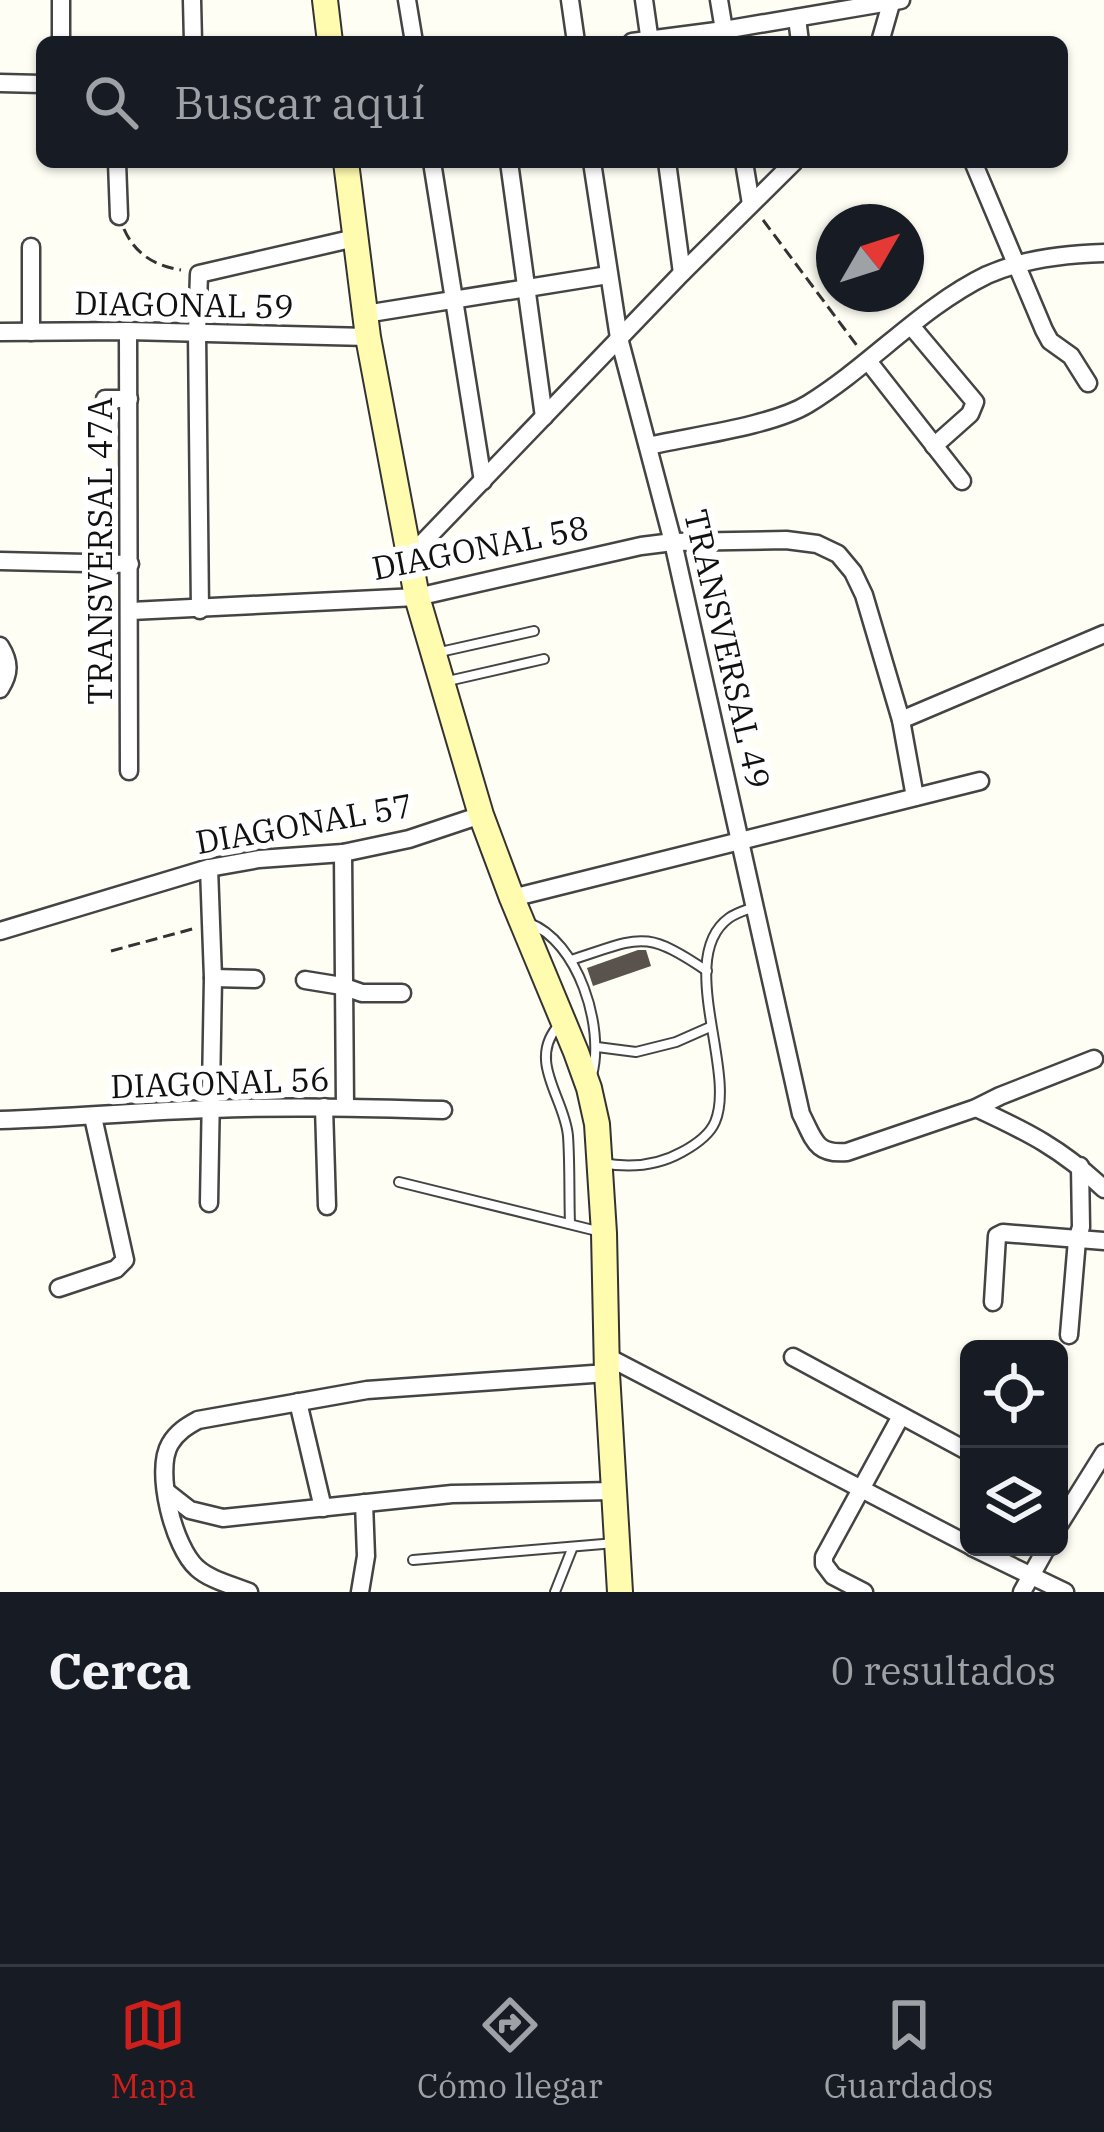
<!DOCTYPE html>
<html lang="es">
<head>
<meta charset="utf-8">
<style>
	body { margin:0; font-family:"IBM Plex Serif",serif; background:#242831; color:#f1f3f6 }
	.controls { position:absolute; right:36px; bottom:36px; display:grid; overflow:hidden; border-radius:18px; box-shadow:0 3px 9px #0004 }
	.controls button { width:108px; height:108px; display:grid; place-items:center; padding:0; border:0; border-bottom:3px solid #363941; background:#171b24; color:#f1f3f6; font:60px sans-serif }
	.compass { position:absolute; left:816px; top:204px; width:108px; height:108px; border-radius:50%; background:#171b24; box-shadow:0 3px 9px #0004; rotate:51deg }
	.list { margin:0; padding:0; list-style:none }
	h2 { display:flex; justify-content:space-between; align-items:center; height:156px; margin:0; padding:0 48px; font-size:51px }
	h2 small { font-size:39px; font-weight:400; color:#9ea1a6 }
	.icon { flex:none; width:66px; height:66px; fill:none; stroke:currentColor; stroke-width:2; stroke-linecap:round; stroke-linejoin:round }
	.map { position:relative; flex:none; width:1104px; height:1592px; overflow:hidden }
	.search { position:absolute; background:#171b24; box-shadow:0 3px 9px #0004; left:36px; right:36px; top:36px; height:132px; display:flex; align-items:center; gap:30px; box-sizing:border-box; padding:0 42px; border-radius:18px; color:#9ea1a6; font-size:45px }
	.sheet { height:372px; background:#171b24 }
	nav { display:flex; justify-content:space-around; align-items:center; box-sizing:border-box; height:168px; border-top:3px solid #363941; background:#171b24; font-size:33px; color:#9ea1a6 }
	nav a { display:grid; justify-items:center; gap:6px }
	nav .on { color:#cd1f1c }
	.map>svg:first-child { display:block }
	.building { fill:#5a524c }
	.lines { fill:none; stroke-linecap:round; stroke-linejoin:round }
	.lane-casing { stroke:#444; stroke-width:12 }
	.street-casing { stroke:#444; stroke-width:21 }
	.secondary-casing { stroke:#333; stroke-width:28 }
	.path { stroke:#333; stroke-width:3; stroke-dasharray:12 6; stroke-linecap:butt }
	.lane { stroke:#fff; stroke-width:8 }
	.street { stroke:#fff; stroke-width:16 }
	.secondary { stroke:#fffbaf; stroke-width:24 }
	.labels { text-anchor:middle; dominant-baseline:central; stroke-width:12; stroke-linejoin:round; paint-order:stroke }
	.street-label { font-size:33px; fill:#111; stroke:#fff }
</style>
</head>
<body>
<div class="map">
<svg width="1104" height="1592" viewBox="0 0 1104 1592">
	<rect width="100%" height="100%" fill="#fffef4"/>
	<path class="building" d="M638 950H646L651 966 593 986 587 968Z"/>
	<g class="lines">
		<defs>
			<g id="lane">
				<path d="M440 652 534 631"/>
				<path d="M448 681 544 659"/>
				<path d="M529 923C578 941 605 1027 592 1075"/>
				<path d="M571 960C641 938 643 928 707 971"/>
				<path d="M558 1026C527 1062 565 1098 568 1136 570 1165 569 1195 570 1224"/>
				<path d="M597 1047 636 1052 676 1042 710 1027"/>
				<path d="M602 1163C629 1168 657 1166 682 1152 695 1145 709 1136 715 1122 737 1071 675 957 729 918 736 913 746 910 754 907"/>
				<path d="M399 1182 597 1231"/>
				<path d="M413 1560 615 1543"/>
				<path d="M555 1592 572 1549"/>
			</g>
			<g id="street">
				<path d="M61 0V42"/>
				<path d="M192 0 193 42"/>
				<path d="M407 0 414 42"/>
				<path d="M570 0 576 42"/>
				<path d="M644 0 650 42"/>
				<path d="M719 0 726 42"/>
				<path d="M797 18 800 42"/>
				<path d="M632 42 724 30 901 0"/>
				<path d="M880 42 892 0"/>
				<path d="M0 83 42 84"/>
				<path d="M117 162 119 216"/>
				<path d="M432 162 483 481"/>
				<path d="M509 162 544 417"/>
				<path d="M592 162 619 338 673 542 801 1114C814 1139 815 1155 847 1152L976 1108 1000 1096 1094 1059"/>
				<path d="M667 162 682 273"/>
				<path d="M744 162 751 204"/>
				<path d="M974 164 1044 330 1050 341 1071 356 1088 383"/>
				<path d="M31 247V332"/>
				<path d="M365 314 608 275"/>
				<path d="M912 327 975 402 970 414 934 446"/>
				<path d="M128 331 129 771"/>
				<path d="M0 332 128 331 368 337"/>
				<path d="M868 361 962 481"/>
				<path d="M105 399H129"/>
				<path d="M648 446C692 436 772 426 808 404 870 366 921 307 987 275 1023 259 1065 254 1104 253"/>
				<path d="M407 559 682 273 794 162"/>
				<path d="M0 561 130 564"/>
				<path d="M200 610 197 333 199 274 355 238"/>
				<path d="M131 611 417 597 641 546 673 542 786 540 817 544 838 554 853 572 864 595 901 720 915 797"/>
				<path d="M0 646C10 662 10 673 0 689"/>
				<path d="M901 720 1104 634"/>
				<path d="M343 853 345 1107"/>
				<path d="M512 898 980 781"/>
				<path d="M0 931 209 868 259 859 343 853 409 839 481 815"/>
				<path d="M213 978 255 979"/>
				<path d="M305 980 342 986 362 993H402"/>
				<path d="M324 1107 327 1206"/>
				<path d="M976 1108C1028 1132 1062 1149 1104 1189"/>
				<path d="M0 1120C71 1118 141 1111 212 1109 289 1106 366 1108 443 1110"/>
				<path d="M209 1203 213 978 209 868"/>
				<path d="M59 1288 116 1269 125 1260 93 1117"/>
				<path d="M993 1302 997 1236 1003 1233 1104 1241"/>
				<path d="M1069 1335 1077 1240 1081 1227 1080 1166"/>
				<path d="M606 1356 969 1545"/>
				<path d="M793 1357 969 1452"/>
				<path d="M298 1402 323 1508"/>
				<path d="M167 1492 190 1510 223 1518 452 1494 613 1491"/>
				<path d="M1059 1525 1104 1453"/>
				<path d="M972 1547 1065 1592"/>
				<path d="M249 1592C232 1585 210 1580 197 1568 174 1548 154 1471 170 1444 177 1432 187 1426 198 1420L367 1390 607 1373"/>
				<path d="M360 1592 366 1556 364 1503"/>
				<path d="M864 1592 833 1576 824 1564V1557L901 1416"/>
				<path d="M1022 1592 1047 1547"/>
			</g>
			<g id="secondary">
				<path d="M325 0 330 42"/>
				<path d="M346 162 368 337 417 597 481 815 512 898 576 1052 589 1088 597 1124 604 1233 607 1373 620 1592"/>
			</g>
		</defs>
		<use href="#lane" class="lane-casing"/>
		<use href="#street" class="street-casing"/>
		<use href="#secondary" class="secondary-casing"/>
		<g class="path">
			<path d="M763 220 858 347"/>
			<path d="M124 229C135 254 155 266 181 270"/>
			<path d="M111 951 196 928"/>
		</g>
		<use href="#lane" class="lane"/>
		<use href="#street" class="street"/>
		<use href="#secondary" class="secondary"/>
	</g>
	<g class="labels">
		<g class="street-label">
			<text transform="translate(184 304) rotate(1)">DIAGONAL 59</text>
			<text transform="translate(480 547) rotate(-11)">DIAGONAL 58</text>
			<text transform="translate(99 551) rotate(-90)">TRANSVERSAL 47A</text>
			<text transform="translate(728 649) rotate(77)">TRANSVERSAL 49</text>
			<text transform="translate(304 823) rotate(-10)">DIAGONAL 57</text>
			<text transform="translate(220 1082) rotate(-2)">DIAGONAL 56</text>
		</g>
	</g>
</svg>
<div class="controls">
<button><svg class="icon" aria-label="locate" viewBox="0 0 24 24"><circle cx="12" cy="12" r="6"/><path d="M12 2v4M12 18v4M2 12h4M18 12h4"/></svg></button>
<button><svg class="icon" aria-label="layers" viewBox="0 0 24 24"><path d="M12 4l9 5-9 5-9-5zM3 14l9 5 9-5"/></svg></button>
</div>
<svg class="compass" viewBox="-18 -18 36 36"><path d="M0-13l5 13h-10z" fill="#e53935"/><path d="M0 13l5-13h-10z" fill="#9ea1a6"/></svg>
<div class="search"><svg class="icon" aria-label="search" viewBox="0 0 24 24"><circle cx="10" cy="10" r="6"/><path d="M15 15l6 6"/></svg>Buscar aquí</div>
</div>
<section class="sheet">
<h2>Cerca<small>0 resultados</small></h2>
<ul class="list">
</ul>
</section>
<nav>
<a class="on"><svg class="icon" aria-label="map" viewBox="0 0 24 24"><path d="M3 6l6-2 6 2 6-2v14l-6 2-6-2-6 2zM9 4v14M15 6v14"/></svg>Mapa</a>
<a><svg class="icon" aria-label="directions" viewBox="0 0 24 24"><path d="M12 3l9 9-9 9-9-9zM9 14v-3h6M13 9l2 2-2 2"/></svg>Cómo llegar</a>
<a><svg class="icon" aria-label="saved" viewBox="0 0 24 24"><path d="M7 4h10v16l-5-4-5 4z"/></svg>Guardados</a>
</nav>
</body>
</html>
